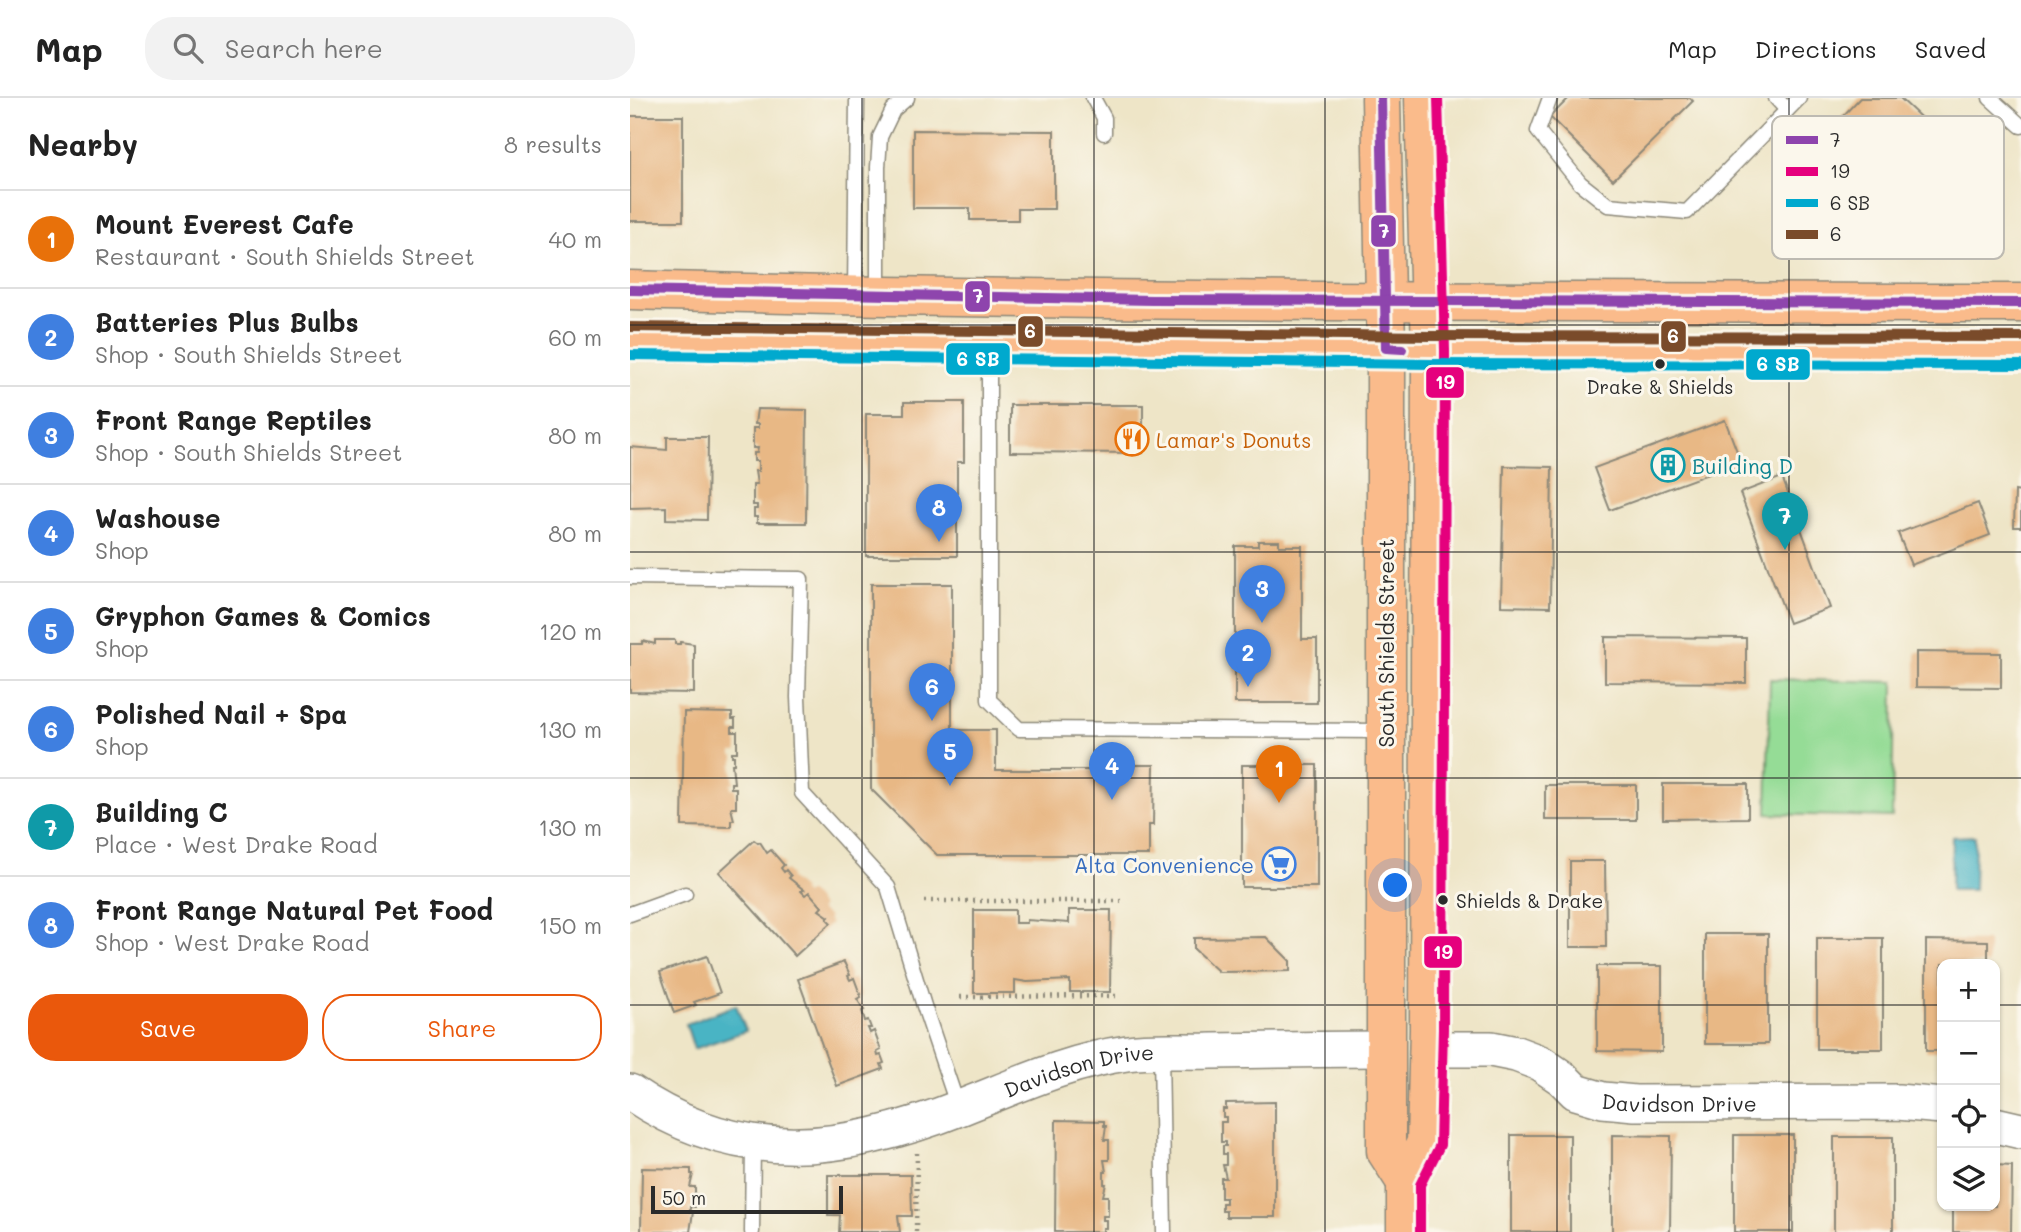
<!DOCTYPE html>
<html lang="en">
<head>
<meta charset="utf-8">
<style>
	body { margin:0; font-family:Mali,sans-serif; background:#f2f2f2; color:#222 }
	.controls { position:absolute; right:21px; bottom:21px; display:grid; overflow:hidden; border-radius:14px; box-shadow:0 2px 5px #0004 }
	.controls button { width:63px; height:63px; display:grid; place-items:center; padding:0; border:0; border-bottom:2px solid #e0e0e0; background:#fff; color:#222; font:35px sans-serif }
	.scale { position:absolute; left:21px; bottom:18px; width:192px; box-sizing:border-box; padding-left:7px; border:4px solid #2b2b2b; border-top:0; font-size:19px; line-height:24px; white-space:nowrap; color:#2b2b2b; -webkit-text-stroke:5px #fbf7ec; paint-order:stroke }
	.you { position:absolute; left:766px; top:788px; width:24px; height:24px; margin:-18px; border:5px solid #fff; border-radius:50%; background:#1a73e8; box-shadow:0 0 0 10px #1a73e833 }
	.badge { display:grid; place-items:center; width:46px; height:46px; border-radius:50%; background:#ea580c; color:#fff; font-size:23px; font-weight:700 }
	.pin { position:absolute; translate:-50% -58px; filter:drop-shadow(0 2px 4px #0008) }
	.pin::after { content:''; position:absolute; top:37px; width:24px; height:21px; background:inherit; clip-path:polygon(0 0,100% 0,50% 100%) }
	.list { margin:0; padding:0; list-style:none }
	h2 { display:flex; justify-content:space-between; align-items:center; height:91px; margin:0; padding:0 28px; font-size:30px }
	h2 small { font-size:23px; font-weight:400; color:#767676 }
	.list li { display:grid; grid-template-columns:46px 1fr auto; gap:21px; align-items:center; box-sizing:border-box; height:98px; padding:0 28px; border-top:2px solid #e0e0e0 }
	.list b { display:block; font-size:26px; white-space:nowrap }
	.list p { margin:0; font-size:23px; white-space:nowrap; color:#767676 }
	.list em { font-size:23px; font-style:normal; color:#767676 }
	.actions { display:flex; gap:14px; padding:21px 28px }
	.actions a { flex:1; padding:16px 0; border:2px solid #ea580c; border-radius:28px; text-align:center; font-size:24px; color:#ea580c }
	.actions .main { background:#ea580c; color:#fff }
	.icon { flex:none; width:38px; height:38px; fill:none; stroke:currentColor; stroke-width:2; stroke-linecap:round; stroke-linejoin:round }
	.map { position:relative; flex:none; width:1391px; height:1134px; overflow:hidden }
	header { display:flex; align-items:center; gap:42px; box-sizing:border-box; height:98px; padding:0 35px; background:#fff; border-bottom:2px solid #e0e0e0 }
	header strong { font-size:33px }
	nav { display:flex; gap:38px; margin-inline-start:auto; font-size:24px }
	.search { width:490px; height:63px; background:#f2f2f2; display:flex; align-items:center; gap:18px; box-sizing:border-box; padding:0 24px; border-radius:28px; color:#767676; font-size:26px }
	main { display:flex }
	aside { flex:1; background:#fff }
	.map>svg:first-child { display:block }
	.green { fill:#95dc96; stroke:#608460; stroke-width:2 }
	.water { fill:#48b4c4; stroke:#3a7078; stroke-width:2 }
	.building { fill:#e8b885 }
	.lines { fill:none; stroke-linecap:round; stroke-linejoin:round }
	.service-casing { stroke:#8c8879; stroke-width:17 }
	.tertiary-casing { stroke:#8c8879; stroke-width:38 }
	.primary-casing { stroke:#8c8879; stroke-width:41 }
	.path { stroke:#8c8879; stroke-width:4.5; stroke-dasharray:2 5; stroke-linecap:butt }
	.service { stroke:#fff; stroke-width:14 }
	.tertiary { stroke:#fff; stroke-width:35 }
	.primary { stroke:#fabb8b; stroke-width:38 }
	.bus-1-casing { stroke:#fbf7ec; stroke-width:16 }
	.bus-2-casing { stroke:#fbf7ec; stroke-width:16 }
	.bus-3-casing { stroke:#fbf7ec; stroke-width:16 }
	.bus-4-casing { stroke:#fbf7ec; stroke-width:16 }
	.bus-1 { stroke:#8e44ad; stroke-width:10 }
	.bus-2 { stroke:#e5007d; stroke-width:10 }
	.bus-3 { stroke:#00a9ce; stroke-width:10 }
	.bus-4 { stroke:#7a4b2a; stroke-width:10 }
	.grid { fill:none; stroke:#2b2b2b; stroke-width:2; stroke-opacity:0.55 }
	.bus-dot { fill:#2b2b2b; stroke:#fbf7ec; stroke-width:2.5 }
	.labels { text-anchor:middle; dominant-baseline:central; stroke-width:6; stroke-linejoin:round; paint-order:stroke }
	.bus-label { font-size:19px; fill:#2b2b2b; stroke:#fbf7ec }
	.food-label { font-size:21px; fill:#c56008; stroke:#fbf7ec; text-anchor:start }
	.culture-label { font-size:21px; fill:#0d838f; stroke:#fbf7ec; text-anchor:start }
	.street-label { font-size:21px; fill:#2b2b2b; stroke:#fbf7ec }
	.shop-label { font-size:21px; fill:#366cbe; stroke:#fbf7ec; text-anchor:end }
	.key { fill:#fbf7ec; stroke:#bdbab2; stroke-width:2 }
	.key-label { font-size:19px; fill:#2b2b2b }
	.line-badge { stroke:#fbf7ec; stroke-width:2.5 }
	.badge-label { font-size:19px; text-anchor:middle; font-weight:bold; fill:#fff }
</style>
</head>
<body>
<header>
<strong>Map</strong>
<div class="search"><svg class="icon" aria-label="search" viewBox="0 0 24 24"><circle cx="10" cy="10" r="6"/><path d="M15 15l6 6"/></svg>Search here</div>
<nav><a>Map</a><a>Directions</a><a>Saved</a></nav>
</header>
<main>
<aside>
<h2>Nearby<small>8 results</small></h2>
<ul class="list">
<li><span class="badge" style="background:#e8710a">1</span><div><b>Mount Everest Cafe</b><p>Restaurant · South Shields Street</p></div><em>40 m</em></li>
<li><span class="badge" style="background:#3f7fe0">2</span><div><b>Batteries Plus Bulbs</b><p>Shop · South Shields Street</p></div><em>60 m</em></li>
<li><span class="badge" style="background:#3f7fe0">3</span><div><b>Front Range Reptiles</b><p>Shop · South Shields Street</p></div><em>80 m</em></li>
<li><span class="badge" style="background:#3f7fe0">4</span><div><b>Washouse</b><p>Shop</p></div><em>80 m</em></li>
<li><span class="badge" style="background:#3f7fe0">5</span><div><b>Gryphon Games &amp; Comics</b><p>Shop</p></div><em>120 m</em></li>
<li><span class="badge" style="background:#3f7fe0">6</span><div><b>Polished Nail + Spa</b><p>Shop</p></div><em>130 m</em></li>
<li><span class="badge" style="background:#0f9aa8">7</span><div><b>Building C</b><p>Place · West Drake Road</p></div><em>130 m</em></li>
<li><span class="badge" style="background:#3f7fe0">8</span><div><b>Front Range Natural Pet Food</b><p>Shop · West Drake Road</p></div><em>150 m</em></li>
</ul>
<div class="actions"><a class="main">Save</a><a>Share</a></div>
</aside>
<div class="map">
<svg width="1391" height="1134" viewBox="0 0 1391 1134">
	<rect width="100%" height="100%" fill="#fbf7ec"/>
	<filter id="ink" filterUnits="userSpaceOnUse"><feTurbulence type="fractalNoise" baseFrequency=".0143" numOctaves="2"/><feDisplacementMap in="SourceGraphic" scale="14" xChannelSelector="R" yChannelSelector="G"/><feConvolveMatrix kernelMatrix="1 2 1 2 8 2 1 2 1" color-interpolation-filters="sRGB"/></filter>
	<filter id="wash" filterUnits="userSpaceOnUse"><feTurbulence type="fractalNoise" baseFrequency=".00686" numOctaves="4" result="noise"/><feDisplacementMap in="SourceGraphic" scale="28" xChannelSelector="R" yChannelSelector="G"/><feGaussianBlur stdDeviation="1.57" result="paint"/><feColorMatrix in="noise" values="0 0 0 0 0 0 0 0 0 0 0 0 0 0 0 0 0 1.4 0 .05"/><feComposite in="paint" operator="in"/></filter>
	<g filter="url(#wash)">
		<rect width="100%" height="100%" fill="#eee5c7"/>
		<path class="green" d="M1140 581 1264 584 1262 719 1137 716Z"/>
		<g class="water">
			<path d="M1345 738 1344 792H1321L1322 739Z"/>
			<path d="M106 907 116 933 64 951 56 926Z"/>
		</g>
		<g id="blocks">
			<g class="building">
				<path d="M939 0H1060L1063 3 983 82 920 19Z"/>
				<path d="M1230 0H1270L1302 30 1270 63 1276 68 1253 91 1247 86 1217 117 1166 67Z"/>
				<rect x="0" y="18" width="53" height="105"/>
				<path d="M283 32 424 33V111H388V122H340V110H283Z"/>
				<path d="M274 304H334V364H327V458H236V316H274Z"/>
				<path d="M380 307H513V355L380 354Z"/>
				<path d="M127 311 177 312 176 425H127V419H124V411H127V407H123V386H127L125 373H128V363H124V355H127L128 350H123V330H128V326H125Z"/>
				<path d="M1095 322 1111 364 980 412 964 370Z"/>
				<path d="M37 339H78L77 422 36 421V409L0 410V349L37 352Z"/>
				<path d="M874 368 922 369 920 509 871 508Z"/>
				<path d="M1152 379 1200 510 1159 525 1110 395Z"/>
				<path d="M1385 393 1391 394V429H1384Z"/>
				<path d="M1348 405 1360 437 1281 467 1268 435Z"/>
				<path d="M628 443H649V448H672V541H687V605H605V448H628Z"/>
				<path d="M241 486H322V632H366V672H470V667H524L523 727H519V757H307L241 691Z"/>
				<path d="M975 539 1116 540V585L975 584Z"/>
				<path d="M25 542H45V546H50V544L64 546V595L0 594V546H12L13 543 25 546Z"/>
				<path d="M1286 554 1371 555V590L1286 589Z"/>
				<path d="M54 614 102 615V621H105V629H102V634H107V654H102V658H104V666H102L104 685H101V690H106V710H101L104 722H101V729L52 728Z"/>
				<rect x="612" y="667" width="75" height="122"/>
				<path d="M1033 686H1118V720L1033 721Z"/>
				<rect x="915" y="687" width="91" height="35"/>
				<path d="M124 742 128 745 130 744 137 755 141 752 154 767 151 770 154 774 156 772 161 778 159 780 174 792 171 793 175 797 179 794 192 809 189 812 199 819 197 821 201 825 165 858 89 774Z"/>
				<path d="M940 763H975L976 849H940Z"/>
				<path d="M344 812H385V825H397V822L439 825V812H481L480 894H440V882L397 884 385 882V895H344Z"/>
				<rect x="1075" y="836" width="63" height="110"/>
				<path d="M636 839 660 863V873L589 874 564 851V840Z"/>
				<rect x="1187" y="840" width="66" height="111"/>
				<path d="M1296 842 1358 843V866H1312V953H1296Z"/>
				<path d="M77 858 90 895 64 904 66 907 44 915 30 874Z"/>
				<path d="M214 864 220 877 218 878 220 882 224 880 231 899 227 901 234 912 232 913 235 923 238 922 241 930H238L240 935 244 933 251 952 247 954 248 958 251 957 254 965 251 966 253 971 207 988 168 881Z"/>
				<path d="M967 868H1032V954L967 953Z"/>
				<path d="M645 1004V1119H596V1113H592V1105H596V1100H591V1080H596L593 1067H596V1056H593V1048H596V1044H591V1024H596V1019H593V1011H596V1005Z"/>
				<path d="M426 1022 474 1023V1028H476L474 1042H479V1062H474L476 1074H474V1086H476L473 1098H478V1118H473V1122H476V1130H473V1134H425Z"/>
				<rect x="881" y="1037" width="59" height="97"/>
				<path d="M982 1037 1041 1038 1040 1134H982Z"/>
				<rect x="1104" y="1037" width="59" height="97"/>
				<rect x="1204" y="1039" width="59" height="95"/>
				<path d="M1365 1067 1382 1068 1381 1134H1323V1108H1365Z"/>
				<path d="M12 1070 61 1071V1076H63L60 1089H65V1109H60V1114H63L60 1134H11Z"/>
				<path d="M198 1077H281L282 1118H268L270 1134H209L210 1117H198Z"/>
			</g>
		</g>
	</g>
	<g filter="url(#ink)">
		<use href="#blocks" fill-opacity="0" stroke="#8c8879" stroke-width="2"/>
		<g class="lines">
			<defs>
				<g id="service">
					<path d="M463 0 474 20V35"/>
					<path d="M920 0 908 33 950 85 978 107 1057 114 1169 0"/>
					<path d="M1146 0 1157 12"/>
					<path d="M1360 0 1391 28"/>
					<path d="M225 195 227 0"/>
					<path d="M248 196V69L250 39 263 12 277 0"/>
					<path d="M359 248V602L389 631 753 633"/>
					<path d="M0 479 171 481 168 599 172 695 258 789 294 908 328 1009"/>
					<path d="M0 816 55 796"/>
					<path d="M531 954 534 1134"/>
					<path d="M122 1134 123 1045"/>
				</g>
				<g id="tertiary">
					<path id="s1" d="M799 951H861L886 956 910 965 932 980 946 994 973 1002 1005 1005 1268 1004 1312 1008"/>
					<path id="s2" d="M0 994C109 1069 214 1056 332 1009 386 988 439 963 497 955 524 951 554 954 582 953 640 952 698 951 756 951"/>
					<path d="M1365 1027 1391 1033"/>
				</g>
				<g id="primary">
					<path d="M751 0 756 250V1053L776 1084"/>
					<path d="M0 192C464 205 927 204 1391 205"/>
					<path d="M0 243 801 252 1391 253"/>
					<path d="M776 1134V1084L796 1045 799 931 801 252 794 0"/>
				</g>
			</defs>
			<use href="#service" class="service-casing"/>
			<use href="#tertiary" class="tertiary-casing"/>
			<use href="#primary" class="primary-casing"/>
			<g class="path">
				<path d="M294 803H491"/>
				<path d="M330 899 491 898"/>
				<path d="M286 1134 287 1054"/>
			</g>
			<use href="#service" class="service"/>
			<use href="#tertiary" class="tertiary"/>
			<use href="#primary" class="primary"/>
			<defs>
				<g id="bus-1">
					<path d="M751 0 756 250 772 251"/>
					<path d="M0 192 522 202 1391 205"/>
				</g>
				<path id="bus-2" d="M790 1134V1087L810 1047 813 931 815 252 808 0"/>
				<path id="bus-3" d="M0 257 801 266 1391 267"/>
				<path id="bus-4" d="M0 229 801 238 1391 239"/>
			</defs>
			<use href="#bus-1" class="bus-1-casing"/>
			<use href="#bus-2" class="bus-2-casing"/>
			<use href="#bus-3" class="bus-3-casing"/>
			<use href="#bus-4" class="bus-4-casing"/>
			<use href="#bus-1" class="bus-1"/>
			<use href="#bus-2" class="bus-2"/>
			<use href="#bus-3" class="bus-3"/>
			<use href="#bus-4" class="bus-4"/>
		</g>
	</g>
	<path class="grid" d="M232 0V1134M464 0V1134M695 0V1134M927 0V1134M1159 0V1134M0 227H1391M0 454H1391M0 680H1391M0 907H1312M1365 907H1391"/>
	<defs>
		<symbol id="restaurant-ring" viewBox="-11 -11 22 22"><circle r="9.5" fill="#fbf7ec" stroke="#e8710a" stroke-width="1.5"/><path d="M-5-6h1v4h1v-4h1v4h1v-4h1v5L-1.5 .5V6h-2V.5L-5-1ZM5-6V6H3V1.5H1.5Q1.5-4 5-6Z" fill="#e8710a"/></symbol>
		<symbol id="building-ring" viewBox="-11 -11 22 22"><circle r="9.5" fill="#fbf7ec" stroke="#0f9aa8" stroke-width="1.5"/><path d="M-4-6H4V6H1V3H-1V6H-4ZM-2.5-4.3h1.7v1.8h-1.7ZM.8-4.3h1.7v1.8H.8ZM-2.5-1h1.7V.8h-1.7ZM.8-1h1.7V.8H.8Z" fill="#0f9aa8"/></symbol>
		<symbol id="supermarket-ring" viewBox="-11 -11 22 22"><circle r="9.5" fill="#fbf7ec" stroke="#3f7fe0" stroke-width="1.5"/><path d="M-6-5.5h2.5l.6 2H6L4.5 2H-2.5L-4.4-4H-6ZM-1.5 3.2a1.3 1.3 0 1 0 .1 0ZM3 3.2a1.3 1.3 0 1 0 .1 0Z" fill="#3f7fe0"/></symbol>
	</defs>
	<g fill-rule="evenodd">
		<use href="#restaurant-ring" x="483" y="322" width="38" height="38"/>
		<use href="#building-ring" x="1019" y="348" width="38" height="38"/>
		<use href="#supermarket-ring" x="630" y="747" width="38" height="38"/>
	</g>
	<g class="bus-dot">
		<circle cx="1030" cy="266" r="6"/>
		<circle cx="813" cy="802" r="6"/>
	</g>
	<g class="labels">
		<g class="bus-label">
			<text x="1030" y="288">Drake &amp; Shields</text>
			<text x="826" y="802" text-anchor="start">Shields &amp; Drake</text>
		</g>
		<g class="food-label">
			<text x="526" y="341">Lamar's Donuts</text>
		</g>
		<g class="culture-label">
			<text x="1062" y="367">Building D</text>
		</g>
		<g class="street-label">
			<text transform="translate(755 545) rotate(-90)">South Shields Street</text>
			<text stroke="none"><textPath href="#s2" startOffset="472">Davidson Drive</textPath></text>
			<text stroke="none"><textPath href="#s1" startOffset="264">Davidson Drive</textPath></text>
		</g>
		<g class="shop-label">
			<text x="624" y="766">Alta Convenience</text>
		</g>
	</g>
	<rect x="1142" y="18" width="232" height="143" rx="10" class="key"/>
	<rect x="1156" y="38" width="32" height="8" fill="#8e44ad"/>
	<rect x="1156" y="69" width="32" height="9" fill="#e5007d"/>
	<rect x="1156" y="101" width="32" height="8" fill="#00a9ce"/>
	<rect x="1156" y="132" width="32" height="9" fill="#7a4b2a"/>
	<g class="key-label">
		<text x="1200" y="49">7</text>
		<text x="1200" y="80">19</text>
		<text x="1200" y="112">6 SB</text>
		<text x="1200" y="143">6</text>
	</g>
	<g class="line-badge">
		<rect x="740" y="116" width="27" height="34" rx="7" fill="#8e44ad"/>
		<rect x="334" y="182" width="27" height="33" rx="7" fill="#8e44ad"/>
		<rect x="387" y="217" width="27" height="33" rx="7" fill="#7a4b2a"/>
		<rect x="1030" y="222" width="27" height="33" rx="7" fill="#7a4b2a"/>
		<rect x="315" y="244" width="66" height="34" rx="7" fill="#00a9ce"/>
		<rect x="1115" y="250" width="66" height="33" rx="7" fill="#00a9ce"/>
		<rect x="795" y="268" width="40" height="33" rx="7" fill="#e5007d"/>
		<rect x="793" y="837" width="40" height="34" rx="7" fill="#e5007d"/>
	</g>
	<g class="badge-label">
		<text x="754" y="140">7</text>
		<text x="348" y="205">7</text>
		<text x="400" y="240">6</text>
		<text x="1043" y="245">6</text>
		<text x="348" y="268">6 SB</text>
		<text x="1148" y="273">6 SB</text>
		<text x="815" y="291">19</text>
		<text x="813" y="861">19</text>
	</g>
</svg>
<div class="controls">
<button>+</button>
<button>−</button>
<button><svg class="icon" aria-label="locate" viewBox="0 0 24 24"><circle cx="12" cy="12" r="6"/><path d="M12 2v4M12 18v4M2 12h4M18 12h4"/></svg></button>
<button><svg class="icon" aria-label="layers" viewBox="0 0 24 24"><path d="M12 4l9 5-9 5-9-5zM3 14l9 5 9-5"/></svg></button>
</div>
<div class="scale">50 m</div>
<div class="you"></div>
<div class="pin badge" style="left:649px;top:705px;background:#e8710a">1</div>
<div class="pin badge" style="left:618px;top:589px;background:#3f7fe0">2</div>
<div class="pin badge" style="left:632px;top:525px;background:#3f7fe0">3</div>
<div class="pin badge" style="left:482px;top:702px;background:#3f7fe0">4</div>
<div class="pin badge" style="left:320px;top:688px;background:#3f7fe0">5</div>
<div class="pin badge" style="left:302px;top:623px;background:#3f7fe0">6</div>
<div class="pin badge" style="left:1155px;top:452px;background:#0f9aa8">7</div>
<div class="pin badge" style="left:309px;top:444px;background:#3f7fe0">8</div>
</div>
</main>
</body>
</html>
